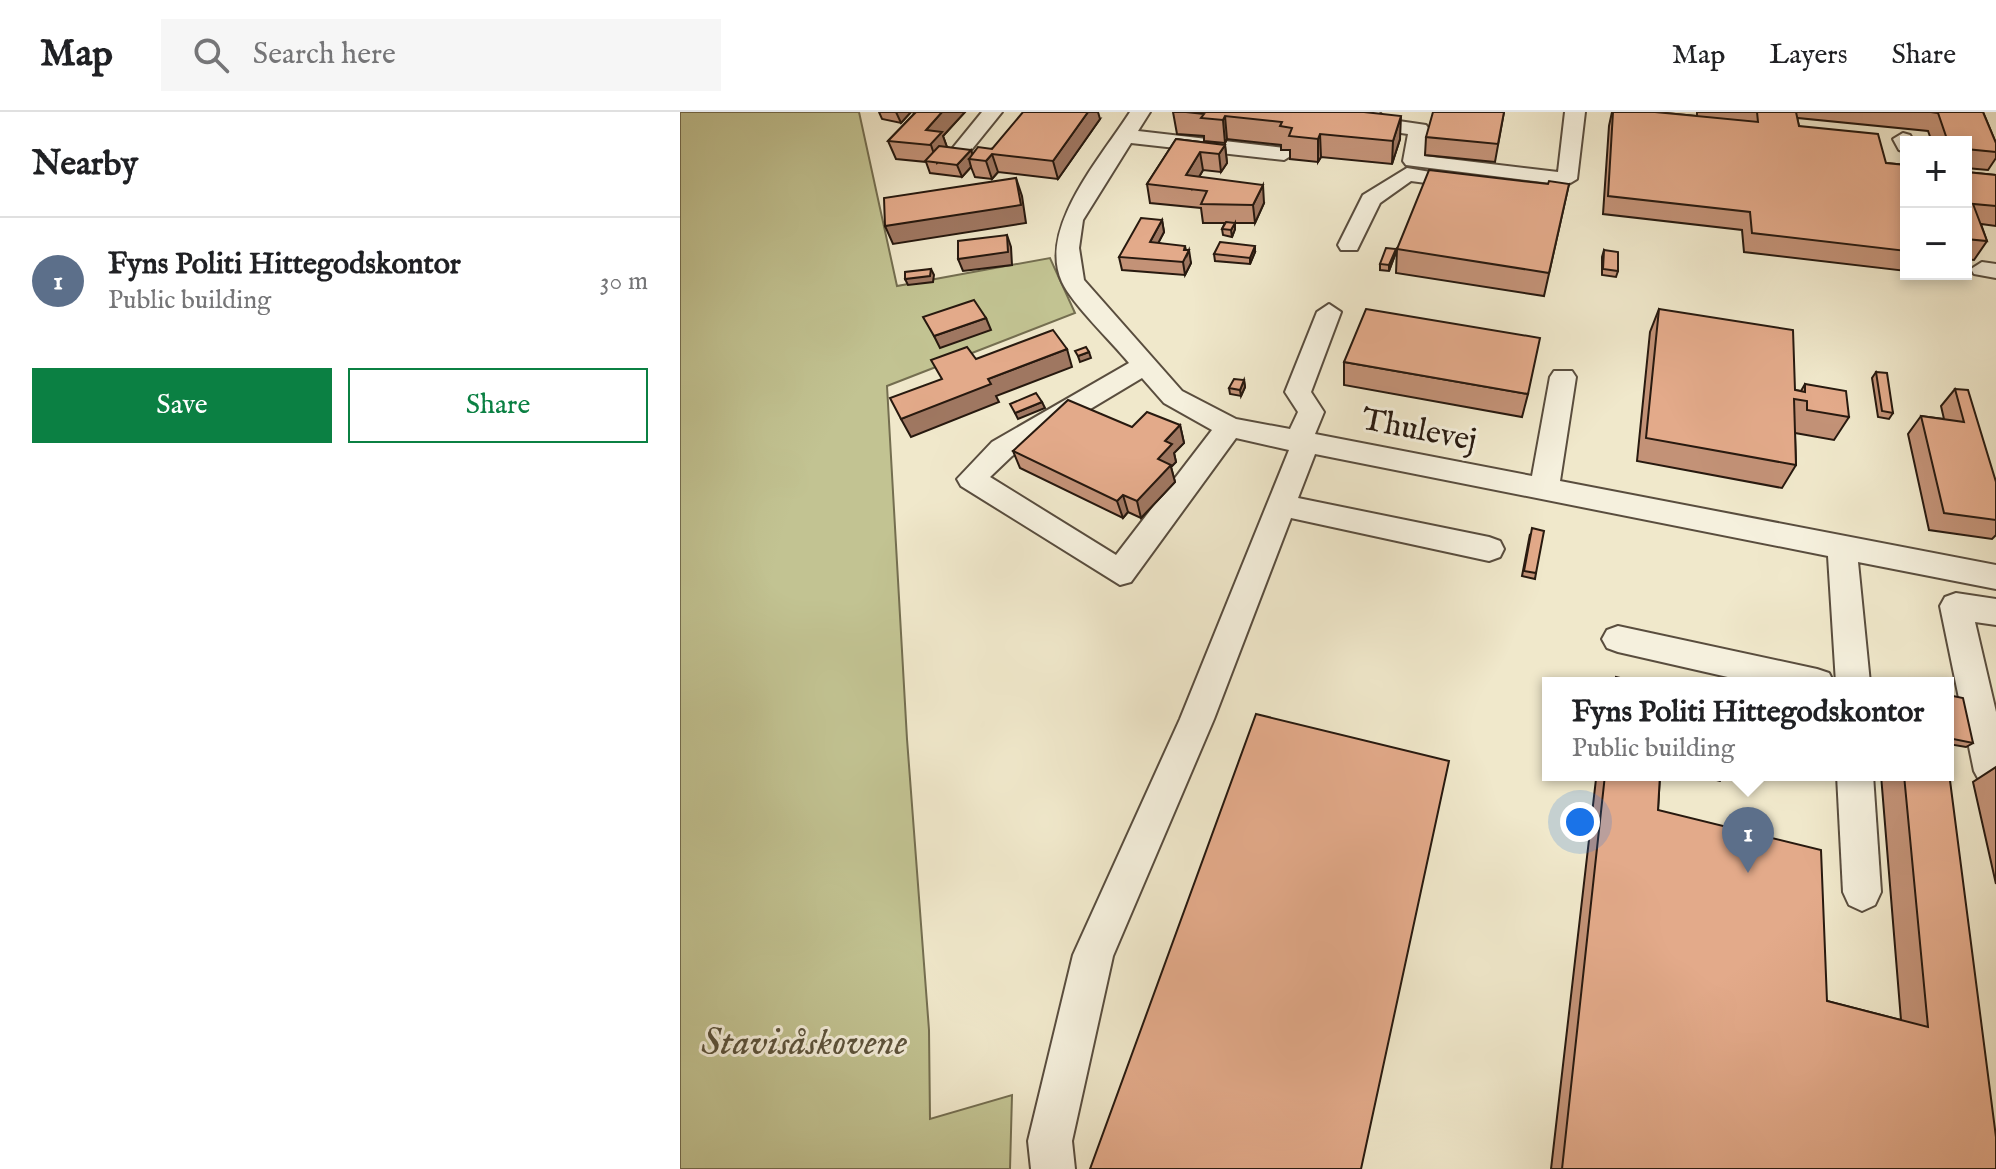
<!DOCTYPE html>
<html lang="en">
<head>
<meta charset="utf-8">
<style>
	body { margin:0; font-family:"IM FELL English",serif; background:#f6f6f6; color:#202124 }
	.controls { position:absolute; right:24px; top:24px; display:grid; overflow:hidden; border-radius:0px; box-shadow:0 4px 12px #0003 }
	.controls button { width:72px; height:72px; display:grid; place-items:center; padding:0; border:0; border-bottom:2px solid #e0e0e0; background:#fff; color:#202124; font:40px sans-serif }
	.you { position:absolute; left:900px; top:710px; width:28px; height:28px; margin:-20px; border:6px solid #fff; border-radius:50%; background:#1a73e8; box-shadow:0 0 0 12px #1a73e833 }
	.badge { display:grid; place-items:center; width:52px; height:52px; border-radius:50%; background:#0b8043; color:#fff; font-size:26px; font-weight:700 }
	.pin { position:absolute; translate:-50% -66px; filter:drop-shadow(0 2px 4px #0008) }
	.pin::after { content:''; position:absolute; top:42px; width:28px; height:24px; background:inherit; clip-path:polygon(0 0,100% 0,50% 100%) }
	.popup { position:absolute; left:862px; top:565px; width:412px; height:104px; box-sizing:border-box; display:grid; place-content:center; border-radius:0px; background:#fff; filter:drop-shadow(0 2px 6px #0005); font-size:26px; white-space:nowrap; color:#757577 }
	.popup b { font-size:30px; color:#202124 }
	.popup::after { content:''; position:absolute; left:50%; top:100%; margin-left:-16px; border:16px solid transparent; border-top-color:#fff }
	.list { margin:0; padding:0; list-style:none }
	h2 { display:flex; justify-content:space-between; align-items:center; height:104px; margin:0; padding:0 32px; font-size:34px }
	h2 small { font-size:26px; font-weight:400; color:#757577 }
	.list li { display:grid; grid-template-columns:52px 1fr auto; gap:24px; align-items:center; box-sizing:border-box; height:128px; padding:0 32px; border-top:2px solid #e0e0e0 }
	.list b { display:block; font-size:30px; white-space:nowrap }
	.list p { margin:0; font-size:26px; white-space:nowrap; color:#757577 }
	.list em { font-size:26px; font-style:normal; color:#757577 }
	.actions { display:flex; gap:16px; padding:24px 32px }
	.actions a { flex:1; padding:18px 0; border:2px solid #0b8043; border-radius:0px; text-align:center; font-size:28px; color:#0b8043 }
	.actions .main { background:#0b8043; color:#fff }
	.icon { flex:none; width:44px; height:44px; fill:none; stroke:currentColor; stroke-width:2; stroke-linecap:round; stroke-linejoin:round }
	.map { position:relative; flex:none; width:1316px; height:1057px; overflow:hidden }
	header { display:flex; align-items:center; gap:48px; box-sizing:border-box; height:112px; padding:0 40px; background:#fff; border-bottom:2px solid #e0e0e0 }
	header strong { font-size:38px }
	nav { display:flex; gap:44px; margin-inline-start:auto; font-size:28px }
	.search { width:560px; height:72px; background:#f6f6f6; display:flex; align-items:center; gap:20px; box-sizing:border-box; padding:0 28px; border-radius:0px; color:#757577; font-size:30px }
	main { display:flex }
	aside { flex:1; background:#fff }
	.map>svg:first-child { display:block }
	.green { fill:#c2c392; stroke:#746e50; stroke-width:2 }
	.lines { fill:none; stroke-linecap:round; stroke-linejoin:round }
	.minor-casing { stroke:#594d3e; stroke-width:4 }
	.minor { fill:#f5f0dd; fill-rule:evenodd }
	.wall { fill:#c39277; stroke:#27190f; stroke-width:2 }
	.shaded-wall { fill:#9f7761; stroke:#27190f; stroke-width:2 }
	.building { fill:#e3aa8a; stroke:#27190f; stroke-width:2 }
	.labels { text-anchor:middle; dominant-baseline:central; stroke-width:6; stroke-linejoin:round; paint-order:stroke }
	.street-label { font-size:32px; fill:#27190f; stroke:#f5f0dd }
	.near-park-label { font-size:38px; font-style:italic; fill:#5d543d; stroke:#f5f0dd }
</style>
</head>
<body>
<header>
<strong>Map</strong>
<div class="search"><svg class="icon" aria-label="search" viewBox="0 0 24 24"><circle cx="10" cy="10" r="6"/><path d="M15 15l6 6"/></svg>Search here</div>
<nav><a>Map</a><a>Layers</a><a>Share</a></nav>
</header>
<main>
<aside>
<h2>Nearby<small></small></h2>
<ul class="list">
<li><span class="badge" style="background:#5c6f8a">1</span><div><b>Fyns Politi Hittegodskontor</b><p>Public building</p></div><em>30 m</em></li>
</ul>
<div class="actions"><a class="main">Save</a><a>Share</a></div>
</aside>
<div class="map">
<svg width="1316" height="1057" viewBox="0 0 1316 1057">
	<rect width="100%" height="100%" fill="#f0e8cb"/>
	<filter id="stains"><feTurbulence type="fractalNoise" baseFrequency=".0025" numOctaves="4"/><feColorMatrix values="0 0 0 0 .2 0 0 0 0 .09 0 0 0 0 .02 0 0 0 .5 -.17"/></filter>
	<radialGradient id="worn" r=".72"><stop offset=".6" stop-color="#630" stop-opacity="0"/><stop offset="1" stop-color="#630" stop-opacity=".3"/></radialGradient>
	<path class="green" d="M0 0H179L217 174 370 146 395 201 207 274 227 627 249 918 250 1007 332 983 330 1057H0Z"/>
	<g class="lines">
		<defs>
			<g id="minor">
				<path d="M302 0H322L284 47H270L267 43Z"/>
				<path d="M450 0H470L458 19 604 36 614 42 604 48 451 31 403 108 399 136 404 168 502 279 556 307 610 317 618 300 605 280 637 200 649 192 661 200 631 280 644 300 635 322 852 364 870 265 874 259H892L896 265 880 369 1316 453V477L1178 450 1190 571H1156L1148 444 635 342 618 386 809 425 820 429 824 437 820 445 809 449 611 406 534 607 433 844 392 1029 395 1057H351L348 1029 393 843 500 607 609 338 556 326 451 470 440 473 281 374 277 367 312 330 449 251C432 230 392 192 382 170 357 116 423 43 450 0ZM462 266 484 291 532 318 436 443 310 365 332 344Z"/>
				<path d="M636 0H699L705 7 746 13 749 17 744 44 878 60 885 0H905L897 67 887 73 726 53 723 49 728 22 686 16 684 10 646 6Z"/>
				<path d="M1223 21 1230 23 1234 30H1226V40L1219 38 1213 27Z"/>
				<path d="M727 56 768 63 771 67 761 73 731 69 700 91 677 138H661L658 133 683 83Z"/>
				<path d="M1302 150 1316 152V166L1294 162 1291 157Z"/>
				<path d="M1276 481 1316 487V513L1295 510 1316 600V674L1312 675 1300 670 1294 659 1260 494 1265 485Z"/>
				<path d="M938 514 1137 557 1149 561 1154 571H1074L938 540 927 536 922 527 927 518Z"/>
				<path d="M1157 663H1193L1201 780 1195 793 1182 799 1169 793 1163 780Z"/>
			</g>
		</defs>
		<use href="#minor" class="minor-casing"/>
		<use href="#minor" class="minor"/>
	</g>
	<g class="wall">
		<path d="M199 0H231L221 11 202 7Z"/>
		<path d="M233 0H285L263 24 267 35 292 42 420 7 378 67 318 60 312 67 295 65 291 55 282 65 250 61 246 50 216 47 208 29 234 2Z"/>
		<path d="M493 0H684L720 27 712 52 641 45 638 50 610 47V38H601V33L547 27 545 31 524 29V24L497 22Z"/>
		<path d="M824 0 815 50 745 43 746 25Z"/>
		<path d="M932 0H975L1017 4V0H1303L1316 31V46L1308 58 1286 56V30H1252L1248 19 1117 6 1119 14 1206 51 1226 53V159L1064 140 1062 118 923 102 929 14Z"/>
		<path d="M496 27 545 33 547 51 541 60 523 58 519 65 584 91 575 111H555V117L552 125 543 123 542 117 545 111H523L521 96 470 91 467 72Z"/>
		<path d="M1286 60 1316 63V114L1301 112 1307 129 1294 148 1286 147Z"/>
		<path d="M889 72 864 184 716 161 717 137Z"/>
		<path d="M482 108 484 120 478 131 506 138 511 151 505 163 442 158 439 145Z"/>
		<path d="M716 137 715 143 709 159 700 158V152Z"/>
		<path d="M924 138 938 159 936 165 922 163V145Z"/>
		<path d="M575 140 570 152 535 149 534 142Z"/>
		<path d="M1255 162H1275L1274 164Z"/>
		<path d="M979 197 1115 278 1121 279 1125 272 1169 305 1154 328 1115 321 1116 353 1102 376 957 349 970 220Z"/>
		<path d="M664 250 848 282 842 305 664 273Z"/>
		<path d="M1196 260 1213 301 1209 307 1198 305 1192 266Z"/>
		<path d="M564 268 565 275 561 284 550 282 549 276Z"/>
		<path d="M1275 277 1316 370V423L1312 427 1249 418 1228 322 1241 304 1264 307 1261 294Z"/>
		<path d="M500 313 504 331 494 341 496 350 491 355 495 370 461 406 448 400 443 406 340 356 333 339 452 315Z"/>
		<path d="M850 422 856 461 855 467 842 464Z"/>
		<path d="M1268 583 1293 631 1286 635 1268 632Z"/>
		<path d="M1316 655V772L1293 670Z"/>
		<path d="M918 663H980L978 698 1147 889 1221 908 1201 663H1268L1316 1057H871L916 667Z"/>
		<path d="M1016 663H1045L1040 669Z"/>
	</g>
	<g class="shaded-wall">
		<path d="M216 0H231L221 11Z"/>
		<path d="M262 0H285L263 24 268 38 257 51 246 18Z"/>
		<path d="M408 0H418L420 7 378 67 373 49Z"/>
		<path d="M545 4 547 27 545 31 543 8Z"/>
		<path d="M721 4 720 27 712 52 713 29Z"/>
		<path d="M640 22 641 45 638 50V27Z"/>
		<path d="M545 33 547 51 541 60 539 42Z"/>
		<path d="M291 38 294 47H289L291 55 282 65 277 53Z"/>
		<path d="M520 40 523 58 512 77 506 63Z"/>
		<path d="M312 42 318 60 312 67 306 49Z"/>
		<path d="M336 66 342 84 346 111 213 132 205 114Z"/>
		<path d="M583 73 584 91 575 111 573 93Z"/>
		<path d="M482 108 484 120 472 143 470 130Z"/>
		<path d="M555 111V117L552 125 551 118Z"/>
		<path d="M327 123 331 135 332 153 283 159 278 147Z"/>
		<path d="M505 134 507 143 509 138 511 151 505 163 503 150 504 138Z"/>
		<path d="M575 134V140L570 152V146Z"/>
		<path d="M716 137 715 143 709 159V153Z"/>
		<path d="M251 157 254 163 253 170 228 173 225 167Z"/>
		<path d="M306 206 311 218 260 236 254 224Z"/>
		<path d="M387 237 392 255 316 284 319 290 231 325 221 307 308 267Z"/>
		<path d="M409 240 411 246 400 250 398 244Z"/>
		<path d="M564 268 565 275 561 284 560 278Z"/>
		<path d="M362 290 365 296 338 307 335 301Z"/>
		<path d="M500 313 504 331 494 341 496 350 491 355 495 370 461 406 457 389 478 347 485 329Z"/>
		<path d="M443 383 448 400 443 406 437 389Z"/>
	</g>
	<g class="building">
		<path d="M236 0H262L246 18 262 20 250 33 208 29Z"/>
		<path d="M343 0H408L373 49 312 42 306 49 289 47 298 35 312 37Z"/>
		<path d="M506 0H684L721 4 713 29 640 22 638 27 609 24 612 16 600 14 602 10 545 4 543 8 521 6 524 2Z"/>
		<path d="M753 0H824L818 32 746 25Z"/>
		<path d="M933 0H975L1078 10 1077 0H1116L1119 14 1198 22 1206 51 1226 53V139L1072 121 1070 100 928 84Z"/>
		<path d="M1251 0H1303L1316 31V40L1286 37V30H1268L1258 1Z"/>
		<path d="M496 27 545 33 539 42 520 40 506 63 583 73 573 93 521 92 527 79 467 72Z"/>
		<path d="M259 34 291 38 277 53 245 49Z"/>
		<path d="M749 58 868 72 869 69 889 72 869 161 717 137Z"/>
		<path d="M1286 60 1316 63V94L1293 92 1307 129 1286 127Z"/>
		<path d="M336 66 341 93 205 114 204 86Z"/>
		<path d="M461 106 482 108 470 130 505 134 504 138H509L503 150 439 145Z"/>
		<path d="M546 110 555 111 551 118 542 117Z"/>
		<path d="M327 123 328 140 278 147V129Z"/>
		<path d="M540 130 575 134 570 146 534 142Z"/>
		<path d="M706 136 716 137 709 153 700 152Z"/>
		<path d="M924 138 938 140V159L923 157Z"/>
		<path d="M251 157 250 164 225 167V160Z"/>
		<path d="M294 188 306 206 254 224 243 205Z"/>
		<path d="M686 197 860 226 848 282 664 250Z"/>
		<path d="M979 197 1113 218 1115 278 1125 280V272L1166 279 1169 305 1127 298V289L1114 287 1116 353 966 326Z"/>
		<path d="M373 218 387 237 308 267 311 272 221 307 210 286 262 267 251 248 287 235 296 247Z"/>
		<path d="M406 235 409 240 398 244 395 239Z"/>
		<path d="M1196 260 1207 261 1213 301 1202 299Z"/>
		<path d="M554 267 564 268 560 278 549 276Z"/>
		<path d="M1275 277 1288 278 1316 370V408L1264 401 1241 304 1284 310Z"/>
		<path d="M356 281 362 290 335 301 330 292Z"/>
		<path d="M388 288 452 315 467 300 500 313 485 329 492 332 478 347 491 353 457 389 443 383 437 389 333 339Z"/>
		<path d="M852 416 864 419 856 461 844 459Z"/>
		<path d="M936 565 961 571H935Z"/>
		<path d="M1268 583 1283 586 1293 631 1268 626Z"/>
		<path d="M576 602 769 649 681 1057H410Z"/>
		<path d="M1268 653 1316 1025V1057H882L925 663H980L978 698 1141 738 1147 889 1248 915 1224 663H1268Z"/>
	</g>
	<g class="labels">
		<g class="street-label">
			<text transform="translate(739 319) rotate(11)">Thulevej</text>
		</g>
		<g class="near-park-label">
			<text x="124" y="932">Stavisåskovene</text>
		</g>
	</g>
	<rect width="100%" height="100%" filter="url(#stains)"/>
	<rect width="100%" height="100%" fill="url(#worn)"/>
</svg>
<div class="controls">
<button>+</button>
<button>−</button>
</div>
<div class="you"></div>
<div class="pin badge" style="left:1068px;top:761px;background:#5c6f8a">1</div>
<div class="popup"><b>Fyns Politi Hittegodskontor</b>Public building</div>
</div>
</main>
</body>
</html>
